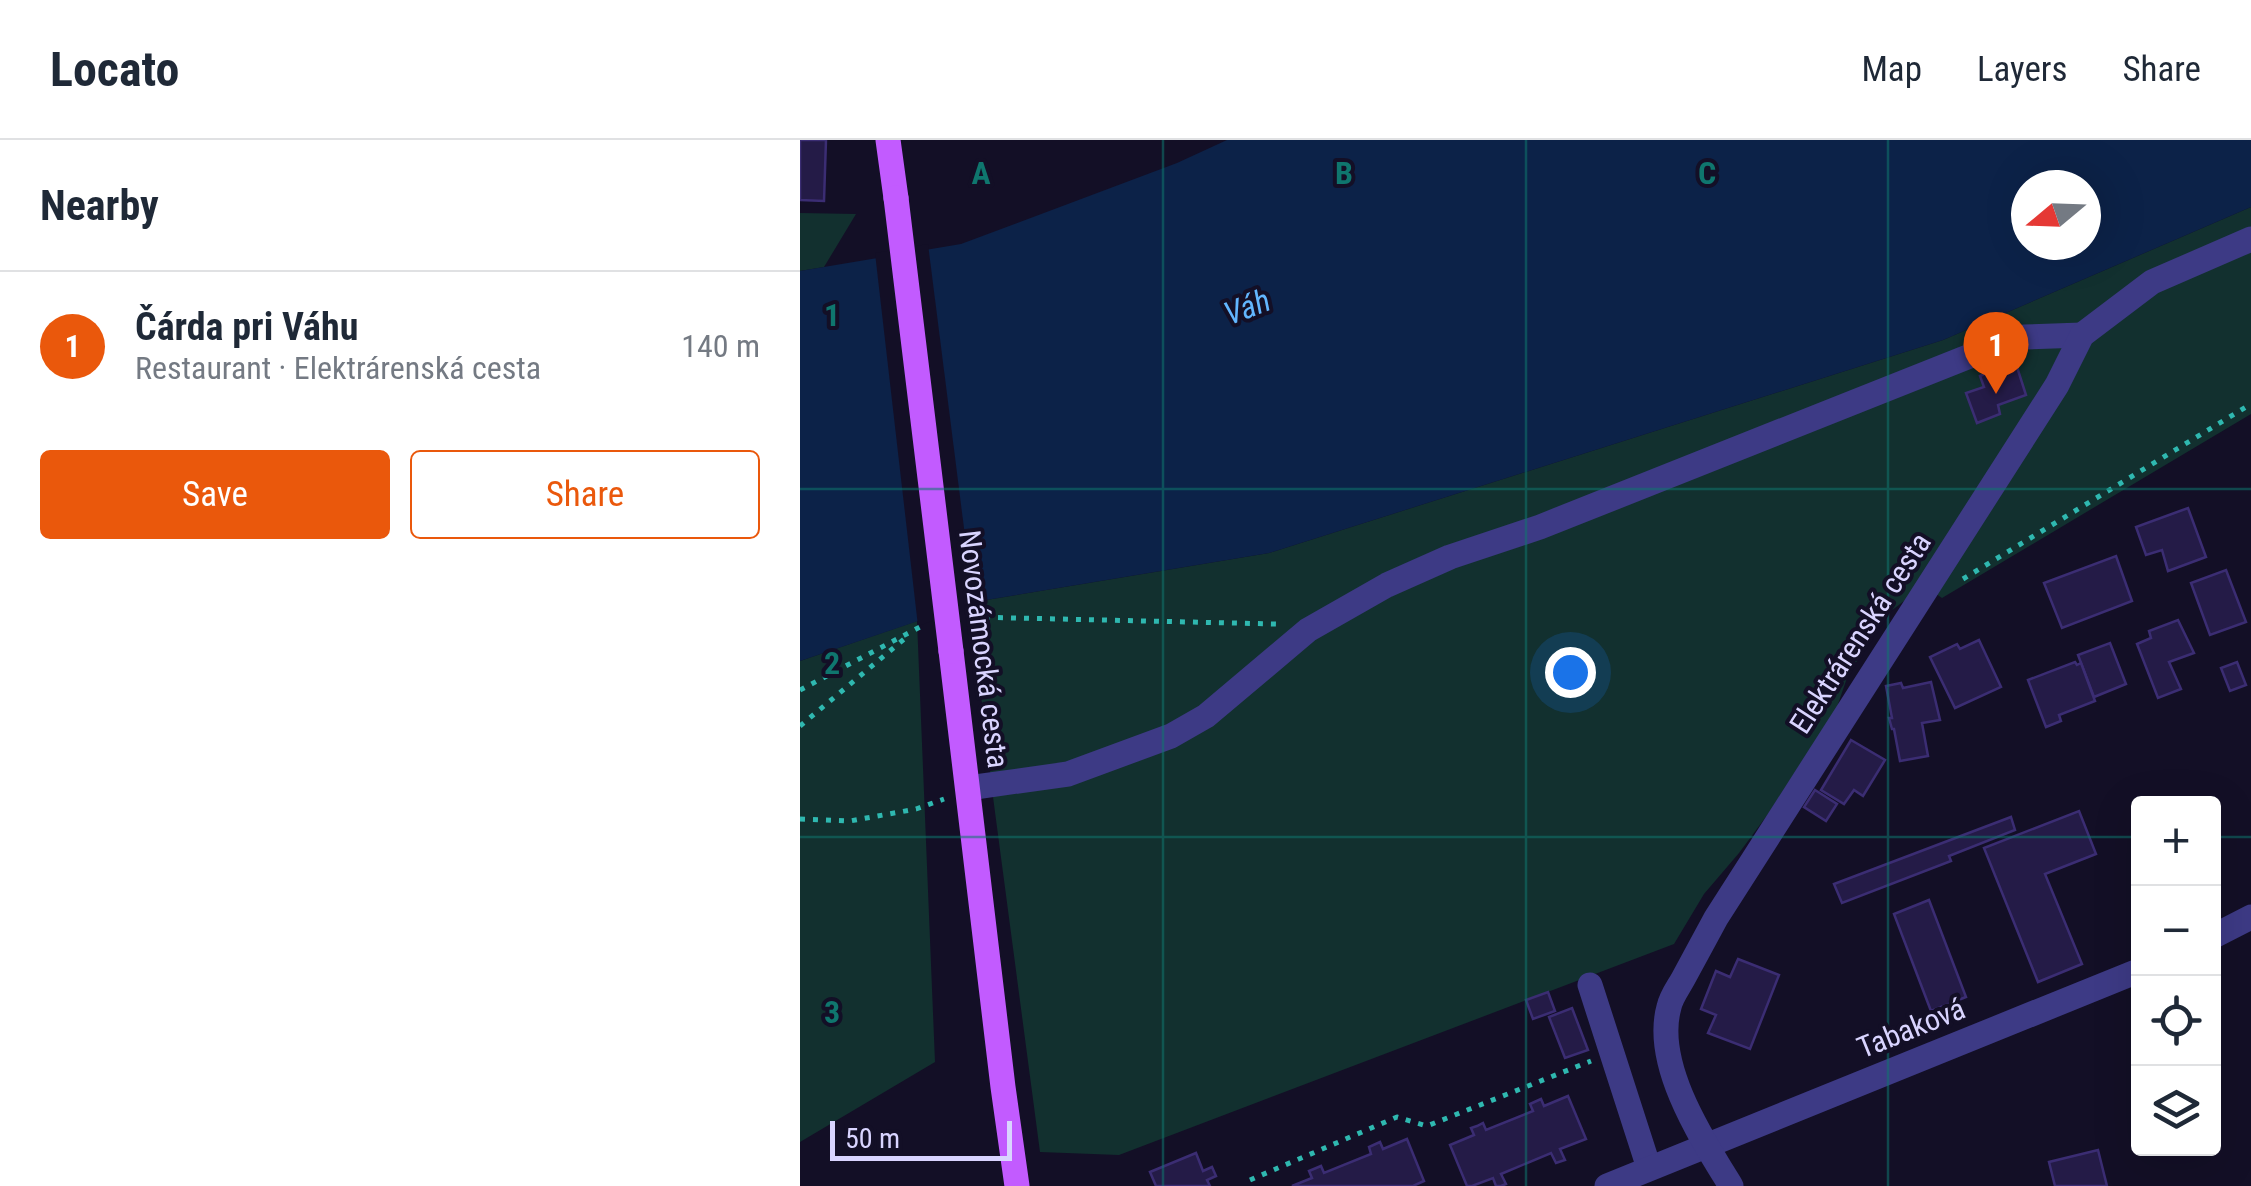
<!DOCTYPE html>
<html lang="en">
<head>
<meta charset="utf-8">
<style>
	body { margin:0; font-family:"Roboto Condensed",sans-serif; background:#f6f6f7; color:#1f2937 }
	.controls { position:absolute; right:30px; bottom:30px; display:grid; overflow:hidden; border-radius:10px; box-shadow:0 10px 40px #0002 }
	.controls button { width:90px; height:90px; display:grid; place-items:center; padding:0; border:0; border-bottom:2px solid #e0e1e3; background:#fff; color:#1f2937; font:50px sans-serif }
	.compass { position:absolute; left:1211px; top:30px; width:90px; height:90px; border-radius:50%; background:#fff; box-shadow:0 10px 40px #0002; rotate:251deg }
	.scale { position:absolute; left:30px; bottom:25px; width:182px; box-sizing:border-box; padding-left:10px; border:5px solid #d9d4ff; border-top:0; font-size:28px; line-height:35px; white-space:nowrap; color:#d9d4ff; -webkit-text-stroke:8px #130f26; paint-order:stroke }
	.you { position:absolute; left:770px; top:532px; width:35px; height:35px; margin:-25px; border:8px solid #fff; border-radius:50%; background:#1a73e8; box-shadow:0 0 0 15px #1a73e833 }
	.badge { display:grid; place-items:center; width:65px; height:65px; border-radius:50%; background:#ea580c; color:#fff; font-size:32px; font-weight:700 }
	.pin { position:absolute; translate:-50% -82px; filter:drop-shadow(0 2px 5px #0008) }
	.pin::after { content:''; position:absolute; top:52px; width:35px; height:30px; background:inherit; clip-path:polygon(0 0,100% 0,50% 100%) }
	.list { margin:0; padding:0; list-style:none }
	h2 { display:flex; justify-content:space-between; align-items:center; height:130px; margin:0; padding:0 40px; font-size:42px }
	h2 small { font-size:32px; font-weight:400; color:#747a83 }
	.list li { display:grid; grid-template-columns:65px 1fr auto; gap:30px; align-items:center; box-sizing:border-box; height:150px; padding:0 40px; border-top:2px solid #e0e1e3 }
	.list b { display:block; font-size:38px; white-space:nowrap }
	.list p { margin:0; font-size:32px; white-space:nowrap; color:#747a83 }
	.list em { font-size:32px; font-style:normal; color:#747a83 }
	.actions { display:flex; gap:20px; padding:30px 40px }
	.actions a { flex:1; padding:22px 0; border:2px solid #ea580c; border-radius:10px; text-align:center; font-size:35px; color:#ea580c }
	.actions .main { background:#ea580c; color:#fff }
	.icon { flex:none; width:55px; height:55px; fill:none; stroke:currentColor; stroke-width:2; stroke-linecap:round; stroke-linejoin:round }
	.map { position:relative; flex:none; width:1451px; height:1046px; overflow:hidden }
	header { display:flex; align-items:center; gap:60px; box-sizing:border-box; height:140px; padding:0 50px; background:#fff; border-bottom:2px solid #e0e1e3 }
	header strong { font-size:48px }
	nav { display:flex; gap:55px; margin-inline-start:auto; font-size:35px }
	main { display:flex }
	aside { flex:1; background:#fff }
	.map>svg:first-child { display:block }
	.green { fill:#12302f }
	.water { fill:#0c2248; fill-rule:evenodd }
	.pier { fill:#130f26 }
	.building { fill:#241b47; stroke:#3b2d73; stroke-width:2.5 }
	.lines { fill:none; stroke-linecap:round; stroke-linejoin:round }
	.path { stroke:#2fb8b0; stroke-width:5; stroke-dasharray:5 8; stroke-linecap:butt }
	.minor { stroke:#3d3a85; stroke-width:25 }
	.major { stroke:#c25bff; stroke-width:25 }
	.major-bridge { stroke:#c25bff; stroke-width:25 }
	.grid { fill:none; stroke:#0f766e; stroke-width:2.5; stroke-opacity:0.55 }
	.labels { text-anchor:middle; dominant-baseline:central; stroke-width:8; stroke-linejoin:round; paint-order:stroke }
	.street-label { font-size:30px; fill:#d9d4ff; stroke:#130f26 }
	.water-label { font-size:32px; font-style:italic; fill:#62b6ff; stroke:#130f26 }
	.grid-label { font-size:32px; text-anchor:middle; font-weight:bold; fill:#0f766e; stroke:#130f26; stroke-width:8; stroke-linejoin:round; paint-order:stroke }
</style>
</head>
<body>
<header>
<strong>Locato</strong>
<nav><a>Map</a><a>Layers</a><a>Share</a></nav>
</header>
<main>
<aside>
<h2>Nearby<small></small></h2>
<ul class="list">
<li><span class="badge">1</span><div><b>Čárda pri Váhu</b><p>Restaurant · Elektrárenská cesta</p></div><em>140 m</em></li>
</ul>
<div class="actions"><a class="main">Save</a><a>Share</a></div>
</aside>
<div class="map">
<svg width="1451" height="1046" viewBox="0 0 1451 1046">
	<rect width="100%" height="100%" fill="#130f26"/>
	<g class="green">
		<path d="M1451 67V274L1142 458 1119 442 1108 458 1087 474 1048 535 1037 567 968 674 939 713 904 754 874 804 319 1015 240 1012 193 657 176 513 174 462 469 413 1143 200Z"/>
		<path d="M0 73 56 74 24 127 0 131Z"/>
		<path d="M117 481 135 922 0 1002V521Z"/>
	</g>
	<path class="water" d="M427 0H1451V67L1143 200 469 413 174 462 0 521V131L161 104 377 23ZM1226 45H1286V105H1226Z"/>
	<path class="pier" d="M128 104 174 467 118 486 75 113Z"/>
	<g class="building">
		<path d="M0 0H26L24 61 0 60Z"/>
		<path d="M1207 224 1217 227 1226 255 1198 265 1200 274 1177 283 1166 253 1184 247 1180 236Z"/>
		<path d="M1388 368 1406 417 1368 431 1362 410 1346 415 1336 387Z"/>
		<path d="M1316 416 1332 461 1262 488 1244 443Z"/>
		<path d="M1426 430 1446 482 1410 495 1391 443Z"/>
		<path d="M1378 480 1394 513 1369 522 1381 549 1358 558 1337 504 1351 498 1349 491Z"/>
		<path d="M1179 500 1201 547 1155 568 1130 517 1157 504 1160 509Z"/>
		<path d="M1310 503 1326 544 1294 557 1278 515Z"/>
		<path d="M1275 522 1277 525 1281 523 1295 561 1259 575 1261 581 1246 587 1228 540Z"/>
		<path d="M1437 522 1446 545 1430 551 1421 528Z"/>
		<path d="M1131 542 1140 580 1122 583 1128 616 1100 621 1094 589H1092L1089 578H1092L1086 546 1101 543 1103 548Z"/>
		<path d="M1051 600 1085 620 1063 656 1054 650 1044 664 1021 650Z"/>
		<path d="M1015 650 1037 664 1026 681 1004 667Z"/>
		<path d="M1279 671 1296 714 1245 734 1282 824 1238 842 1184 708Z"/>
		<path d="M1211 677 1215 690 1149 716 1151 721 1042 763 1034 744Z"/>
		<path d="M1129 760 1166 857 1131 871 1094 774Z"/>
		<path d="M938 819 979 835 950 909 908 893 916 875 901 869 916 831 930 837Z"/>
		<path d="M748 852 755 871 733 879 726 860Z"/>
		<path d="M772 868 788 910 765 918 749 877Z"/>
		<path d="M768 956 786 999 760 1009 765 1020 756 1023 751 1013 701 1034 706 1044 701 1046H696L693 1038 672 1046H667L650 1005 674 995 671 988 677 986 683 983 686 990 733 971 730 964 741 959 744 966Z"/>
		<path d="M607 999 624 1041 613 1046H492L512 1038 509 1031 521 1026 524 1033 571 1014 569 1007 580 1002 583 1009Z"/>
		<path d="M1298 1010 1307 1046H1255L1249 1022Z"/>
		<path d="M396 1013 403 1031 412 1027 416 1036 407 1040 410 1046H356L350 1032Z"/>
	</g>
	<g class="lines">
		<g class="path">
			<path d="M1163 439 1451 264"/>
			<path d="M172 477 476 484"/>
			<path d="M0 550 120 487 127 485"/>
			<path d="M0 586 109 495"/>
			<path d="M0 679 50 681 116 669 144 659"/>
			<path d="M450 1040 597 977 627 986 791 921"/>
		</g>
		<g class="minor">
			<path d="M168 648 268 634 371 596 406 576 508 490 587 445 650 417 740 387 1170 216 1224 197 1282 195"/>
			<path d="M1414 796 1451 777"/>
			<path d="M790 845 849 1028"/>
			<path d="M807 1046 1338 831"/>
			<path d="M931 1046C902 999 853 924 869 867 871 857 878 848 883 839 894 819 905 798 916 778L1257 245 1282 195 1352 142 1451 99"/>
		</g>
		<g class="major">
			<path d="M88 0 96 58"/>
			<path d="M151 511 203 947 217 1046"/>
		</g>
		<path class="major-bridge" d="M96 58 151 511"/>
	</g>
	<path class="grid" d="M363 0V1046M726 0V1046M1088 0V1046M0 349H1451M0 697H1338M1414 697H1451"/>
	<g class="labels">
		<g class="street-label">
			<text transform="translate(1060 493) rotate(-57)">Elektrárenská cesta</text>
			<text transform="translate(184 509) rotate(83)">Novozámocká cesta</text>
			<text transform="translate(1111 888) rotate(-22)">Tabaková</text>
		</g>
		<g class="water-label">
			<text transform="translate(447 167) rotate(-21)">Váh</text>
		</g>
	</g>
	<g class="grid-label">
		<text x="181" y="44">A</text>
		<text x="544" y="44">B</text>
		<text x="907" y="44">C</text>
		<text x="32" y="186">1</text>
		<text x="32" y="534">2</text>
		<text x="32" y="883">3</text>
	</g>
</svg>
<div class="controls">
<button>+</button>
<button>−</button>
<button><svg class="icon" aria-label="locate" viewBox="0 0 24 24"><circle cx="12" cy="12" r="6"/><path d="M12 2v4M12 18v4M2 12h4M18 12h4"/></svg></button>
<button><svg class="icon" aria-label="layers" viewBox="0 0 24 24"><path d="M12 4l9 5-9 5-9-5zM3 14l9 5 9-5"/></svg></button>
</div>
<svg class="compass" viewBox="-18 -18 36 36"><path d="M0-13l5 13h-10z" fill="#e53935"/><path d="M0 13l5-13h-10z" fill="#747a83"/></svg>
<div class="scale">50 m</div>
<div class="you"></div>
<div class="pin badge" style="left:1196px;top:254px">1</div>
</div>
</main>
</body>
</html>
